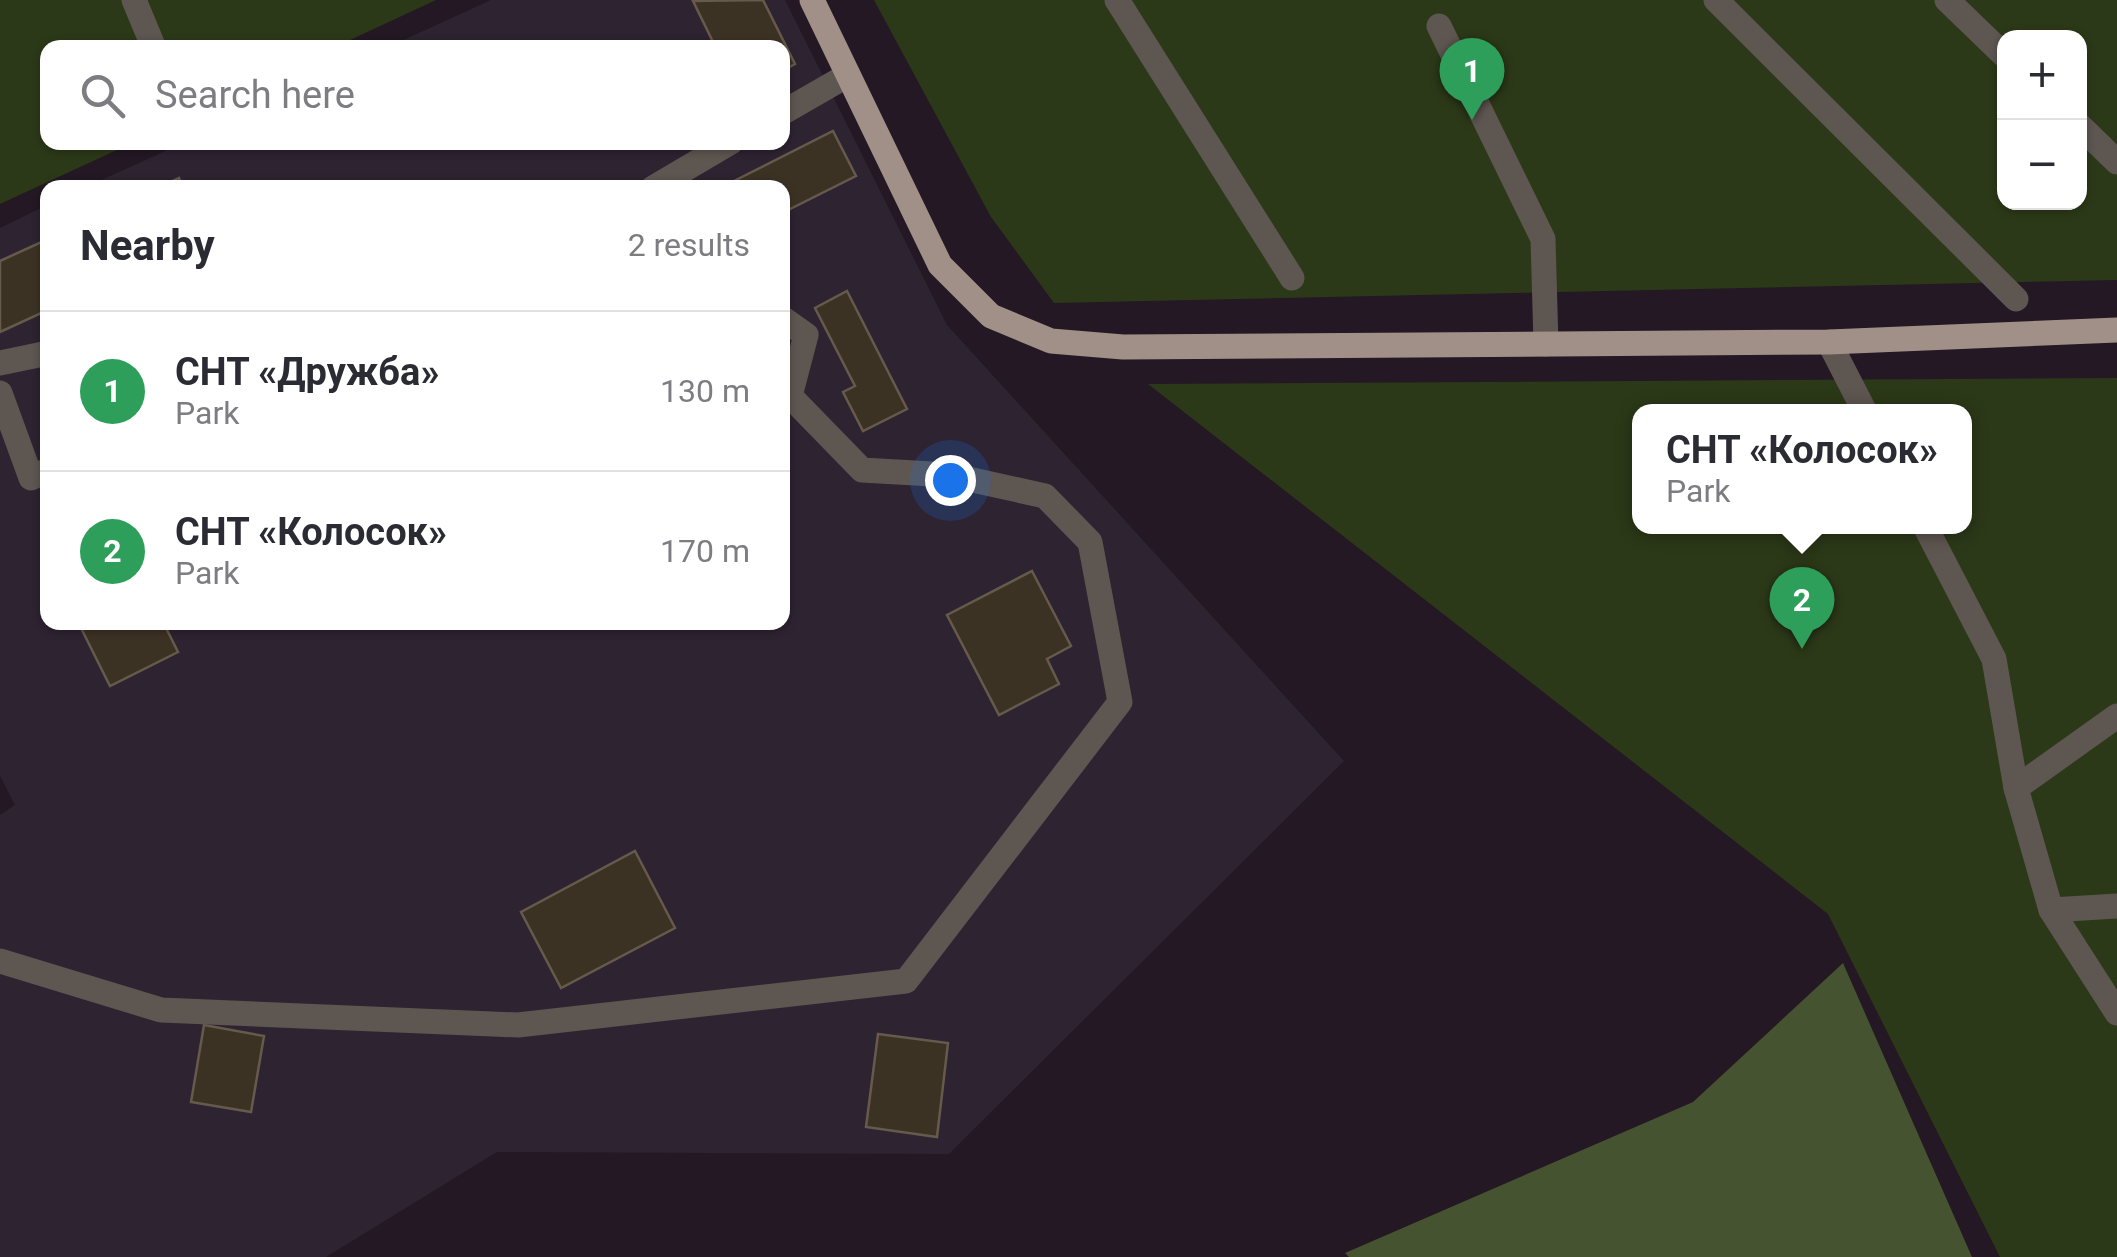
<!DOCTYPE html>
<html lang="en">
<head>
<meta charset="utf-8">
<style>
	body { margin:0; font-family:Roboto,sans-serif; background:#f2f2f3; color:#2b2b33 }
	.controls { position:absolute; right:30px; top:30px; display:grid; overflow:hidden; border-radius:20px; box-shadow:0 2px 8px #0004 }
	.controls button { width:90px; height:90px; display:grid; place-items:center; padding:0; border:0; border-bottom:2px solid #e1e1e2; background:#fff; color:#2b2b33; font:50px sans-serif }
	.you { position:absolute; left:950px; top:480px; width:35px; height:35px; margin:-25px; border:8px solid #fff; border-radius:50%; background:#1a73e8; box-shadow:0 0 0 15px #1a73e833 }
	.badge { display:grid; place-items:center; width:65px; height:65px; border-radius:50%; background:#d93025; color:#fff; font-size:32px; font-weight:700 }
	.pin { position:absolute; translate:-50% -82px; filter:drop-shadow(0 2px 5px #0008) }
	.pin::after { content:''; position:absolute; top:52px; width:35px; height:30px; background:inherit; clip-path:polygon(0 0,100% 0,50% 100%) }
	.popup { position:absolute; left:1632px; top:404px; width:340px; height:130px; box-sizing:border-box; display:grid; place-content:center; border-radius:20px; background:#fff; filter:drop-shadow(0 2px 8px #0005); font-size:32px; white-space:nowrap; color:#7c7c81 }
	.popup b { font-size:38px; color:#2b2b33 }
	.popup::after { content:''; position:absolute; left:50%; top:100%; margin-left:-20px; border:20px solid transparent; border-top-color:#fff }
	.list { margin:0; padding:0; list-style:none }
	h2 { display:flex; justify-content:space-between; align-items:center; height:130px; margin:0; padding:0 40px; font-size:42px }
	h2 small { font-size:32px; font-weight:400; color:#7c7c81 }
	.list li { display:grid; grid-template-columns:65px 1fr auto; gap:30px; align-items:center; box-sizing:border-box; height:160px; padding:0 40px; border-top:2px solid #e1e1e2 }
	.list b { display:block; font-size:38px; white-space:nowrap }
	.list p { margin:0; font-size:32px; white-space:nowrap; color:#7c7c81 }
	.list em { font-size:32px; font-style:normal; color:#7c7c81 }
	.icon { flex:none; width:55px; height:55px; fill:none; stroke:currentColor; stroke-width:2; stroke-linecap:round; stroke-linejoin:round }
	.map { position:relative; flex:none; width:2117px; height:1257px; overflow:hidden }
	.search { position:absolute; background:#fff; box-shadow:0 2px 8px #0004; left:40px; top:40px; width:750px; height:110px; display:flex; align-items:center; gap:25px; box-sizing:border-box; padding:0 35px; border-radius:20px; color:#7c7c81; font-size:38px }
	.panel { position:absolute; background:#fff; box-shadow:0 2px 8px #0004; left:40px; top:180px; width:750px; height:450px; border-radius:20px }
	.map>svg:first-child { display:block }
	.industrial { fill:#2e2331 }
	.green { fill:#2c3918; fill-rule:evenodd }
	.forest { fill:#455330 }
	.building { fill:#3c3224; stroke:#655a4b; stroke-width:2.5 }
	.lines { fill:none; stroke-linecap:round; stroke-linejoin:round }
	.minor { stroke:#5e5651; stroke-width:25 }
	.major { stroke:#a09087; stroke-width:25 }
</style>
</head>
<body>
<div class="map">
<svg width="2117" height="1257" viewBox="0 0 2117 1257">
	<rect width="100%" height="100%" fill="#231823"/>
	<path class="industrial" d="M491 0H785L947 325 1344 761 949 1154 497 1152 326 1257H0V815L15 805 0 776V228L47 205 48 622H782V188L86 187 183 143 782 142V48L388 47Z"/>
	<g class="green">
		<path d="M0 0H436L335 47 48 48V142L132 143 0 204Z"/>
		<path d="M874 0H2117V280L1054 303 991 217ZM2004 38H2080V202H2004Z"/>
		<path d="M2117 378V1257H2000L1828 914 1148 384ZM1640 412H1964V526H1640Z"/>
	</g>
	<path class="forest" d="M1843 963 1972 1257H1349L1345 1253 1693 1102Z"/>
	<g class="building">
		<path d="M763 0 795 64 782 71V48H716L693 1Z"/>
		<path d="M833 131 856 176 782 213V188H720Z"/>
		<path d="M179 178 183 188H158Z"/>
		<path d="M48 239V310L0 332V261Z"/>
		<path d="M847 291 907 409 863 431 843 392 855 386 815 308Z"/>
		<path d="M1032 571 1071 646 1047 659 1059 684 999 715 947 615Z"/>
		<path d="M78 622H163L178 652 110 686Z"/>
		<path d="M635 851 675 928 561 988 521 912Z"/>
		<path d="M204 1025 264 1036 251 1112 191 1102Z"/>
		<path d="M878 1034 948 1043 937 1137 866 1127Z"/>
	</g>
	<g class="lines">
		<g class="minor">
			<path d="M134 0 154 48"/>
			<path d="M1117 0 1292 278"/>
			<path d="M1716 0 2016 299"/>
			<path d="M1947 0 2004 55"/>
			<path d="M1439 26 1543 239 1546 344"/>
			<path d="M782 113 848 75"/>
			<path d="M2080 126 2117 162"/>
			<path d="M653 188 731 142"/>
			<path d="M1829 342 1865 412"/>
			<path d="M0 363 48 353"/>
			<path d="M0 393 31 478 48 470"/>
			<path d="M1925 526 1994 659 2016 788 2051 910 2117 1013"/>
			<path d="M2016 788 2117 716"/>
			<path d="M2051 910 2117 906"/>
			<path d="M0 961 161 1010 518 1025 906 981 1120 702 1090 542 1045 496 950 475 862 470 790 396 806 335 782 318"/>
		</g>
		<path class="major" d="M812 0 940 265 991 316 1051 341 1123 347 1829 342 2117 330"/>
	</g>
</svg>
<div class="controls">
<button>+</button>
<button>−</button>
</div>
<div class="you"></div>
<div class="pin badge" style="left:1472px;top:120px;background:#2e9e5b">1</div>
<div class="pin badge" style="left:1802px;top:649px;background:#2e9e5b">2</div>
<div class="popup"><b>СНТ «Колосок»</b>Park</div>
<div class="search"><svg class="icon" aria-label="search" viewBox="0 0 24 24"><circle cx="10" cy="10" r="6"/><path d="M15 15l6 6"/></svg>Search here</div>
<section class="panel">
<h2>Nearby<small>2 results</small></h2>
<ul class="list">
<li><span class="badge" style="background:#2e9e5b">1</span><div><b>СНТ «Дружба»</b><p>Park</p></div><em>130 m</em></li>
<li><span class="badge" style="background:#2e9e5b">2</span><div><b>СНТ «Колосок»</b><p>Park</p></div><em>170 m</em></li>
</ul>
</section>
</div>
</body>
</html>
